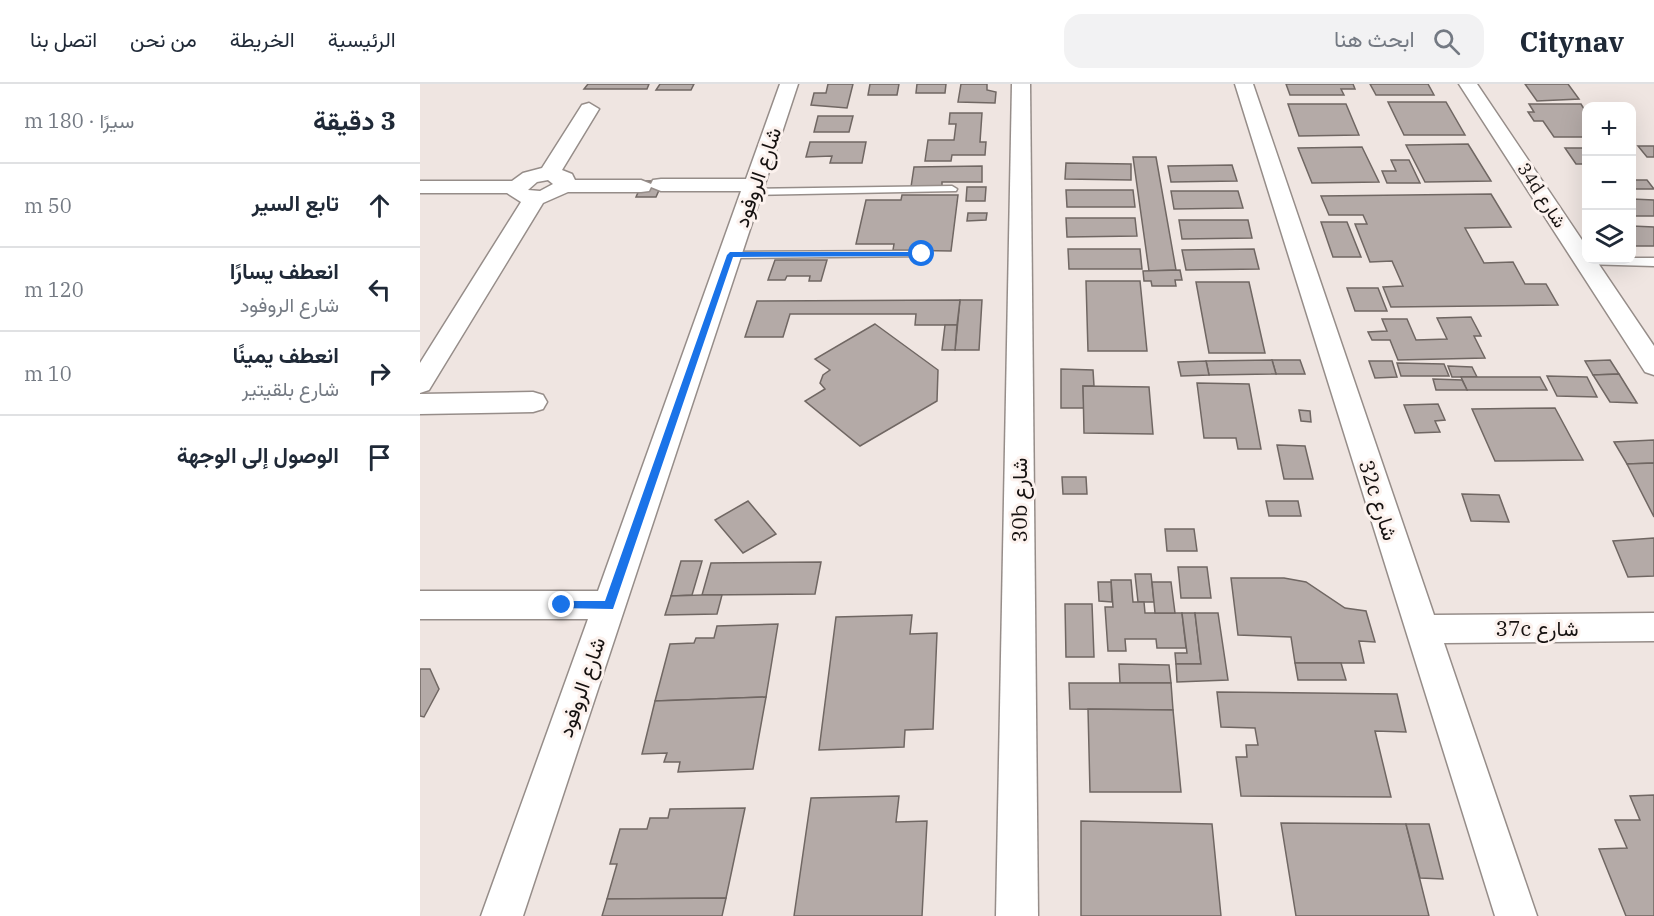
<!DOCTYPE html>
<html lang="ar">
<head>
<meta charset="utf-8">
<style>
	body { margin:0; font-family:"IBM Plex Serif",Vazirmatn,serif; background:#f2f2f3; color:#1f2937; direction:rtl }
	.controls { position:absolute; right:18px; top:18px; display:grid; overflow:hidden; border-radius:12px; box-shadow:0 6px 24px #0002 }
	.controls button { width:54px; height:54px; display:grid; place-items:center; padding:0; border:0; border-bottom:2px solid #e0e1e3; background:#fff; color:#1f2937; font:30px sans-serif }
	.stop { position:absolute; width:18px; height:18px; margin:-14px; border:4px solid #1a73e8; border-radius:50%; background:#fff }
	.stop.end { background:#1a73e8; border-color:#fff; box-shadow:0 2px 6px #0008 }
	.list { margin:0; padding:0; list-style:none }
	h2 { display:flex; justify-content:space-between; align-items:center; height:78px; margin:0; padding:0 24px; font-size:26px }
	h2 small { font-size:20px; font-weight:400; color:#747a83 }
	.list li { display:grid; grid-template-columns:39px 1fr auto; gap:18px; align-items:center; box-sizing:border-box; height:84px; padding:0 24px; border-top:2px solid #e0e1e3 }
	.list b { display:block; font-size:22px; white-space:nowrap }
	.list p { margin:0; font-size:20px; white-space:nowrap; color:#747a83 }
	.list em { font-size:20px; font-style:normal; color:#747a83 }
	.icon { flex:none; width:33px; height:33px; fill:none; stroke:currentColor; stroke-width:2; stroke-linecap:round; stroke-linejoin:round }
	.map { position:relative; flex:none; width:1234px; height:832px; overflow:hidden; direction:ltr }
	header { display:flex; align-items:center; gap:36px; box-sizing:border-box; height:84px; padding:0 30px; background:#fff; border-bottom:2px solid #e0e1e3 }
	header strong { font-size:28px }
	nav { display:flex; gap:33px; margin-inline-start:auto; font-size:21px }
	.search { width:420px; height:54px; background:#f2f2f3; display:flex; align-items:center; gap:15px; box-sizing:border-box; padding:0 21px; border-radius:18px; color:#747a83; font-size:22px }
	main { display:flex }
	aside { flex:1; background:#fff }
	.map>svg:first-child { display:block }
	.building { fill:#b4aaa7; stroke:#706763; stroke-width:1.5 }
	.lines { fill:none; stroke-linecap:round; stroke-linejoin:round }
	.lane-casing { stroke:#968d89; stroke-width:3 }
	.street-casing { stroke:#968d89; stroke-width:3 }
	.lane { fill:#fff; fill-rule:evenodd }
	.street { fill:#fff; fill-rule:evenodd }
	.route { fill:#1a73e8 }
	.labels { text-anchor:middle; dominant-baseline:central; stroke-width:6; stroke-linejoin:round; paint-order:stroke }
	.far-street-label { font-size:18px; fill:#151110; stroke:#fcf2ee }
	.street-label { font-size:21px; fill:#151110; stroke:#fcf2ee }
</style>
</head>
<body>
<header>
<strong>Citynav</strong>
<div class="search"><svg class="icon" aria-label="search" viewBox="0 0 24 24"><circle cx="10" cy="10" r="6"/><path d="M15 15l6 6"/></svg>ابحث هنا</div>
<nav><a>الرئيسية</a><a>الخريطة</a><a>من نحن</a><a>اتصل بنا</a></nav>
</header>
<main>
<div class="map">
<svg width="1234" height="832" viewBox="0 0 1234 832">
	<rect width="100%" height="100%" fill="#efe5e1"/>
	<g class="building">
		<path d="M168 0H229L227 5H164Z"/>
		<path d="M240 0H274L271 6H236Z"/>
		<path d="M408 0H433L427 24 391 21 394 9H406Z"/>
		<path d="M450 0H479L477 11H448Z"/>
		<path d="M497 0H526L525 9H496Z"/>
		<path d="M541 0H567V6L576 8 575 19 538 18Z"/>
		<path d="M866 0H933L935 5H921L924 11H870Z"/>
		<path d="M950 0H1008L1014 11H956Z"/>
		<path d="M1105 0H1148L1159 15 1117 17Z"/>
		<path d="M968 18H1026L1045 51H984Z"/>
		<path d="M868 20H926L939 51 879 52Z"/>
		<path d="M1109 20H1161L1166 28V53H1134L1123 37H1114L1108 28H1114Z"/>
		<path d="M530 29H562L560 58H566L565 71H532L531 77H505L508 56H534L536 40H529Z"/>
		<path d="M398 32H433L429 48H394Z"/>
		<path d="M390 58H446L442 79H410L412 72 386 73Z"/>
		<path d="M1048 60 1071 97 1005 98 986 61Z"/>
		<path d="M1218 62H1234V73H1227Z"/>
		<path d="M942 63 959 98 892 99 878 64Z"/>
		<path d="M1145 64H1166V80H1156Z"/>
		<path d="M713 73H736L756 186 729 187Z"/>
		<path d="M971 76H989L1000 99H967L962 87H976Z"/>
		<path d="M646 79 711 80V96L645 95Z"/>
		<path d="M812 81 817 97 751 98 748 82Z"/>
		<path d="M562 82V98H522V102L491 103 494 83Z"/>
		<path d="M1212 91 1215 96H1227L1234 105H1212Z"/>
		<path d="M223 97H243L236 113H216Z"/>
		<path d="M547 103H566L565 117H546Z"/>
		<path d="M646 106H713L715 123H647Z"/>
		<path d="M751 107H818L823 124 754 125Z"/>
		<path d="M1071 110 1091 143 1045 144 1064 179 1093 178 1105 200H1126L1138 221 971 223 963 203 983 202 972 177 950 178 935 140H947L943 131H909L901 112Z"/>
		<path d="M482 111H538L531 167 473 166 474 160H436L446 116H481Z"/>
		<path d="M1212 115 1234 116V132H1212Z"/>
		<path d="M548 129H567L566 136 547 137Z"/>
		<path d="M646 134H715L717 152 647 153Z"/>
		<path d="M759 136H828L832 154 762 155Z"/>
		<path d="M901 138H927L941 173H913Z"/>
		<path d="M1212 142 1234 143V162H1215L1212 157Z"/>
		<path d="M648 165H720L722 185H649Z"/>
		<path d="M834 165 839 185 766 186 762 166Z"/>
		<path d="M355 176H407L401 197H389L390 192H367L365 196H348Z"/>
		<path d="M760 186 762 196H755L756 202H732L731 197H724L723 187Z"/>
		<path d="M666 197H720L727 267H668Z"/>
		<path d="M776 198H829L845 269H789Z"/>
		<path d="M927 204H958L967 227H935Z"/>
		<path d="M540 216H562L559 266H535Z"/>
		<path d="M540 216 537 241H495L496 230H370L363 253H325L337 217Z"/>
		<path d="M1051 233 1061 252H1054L1065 274 978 276 970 256H952L948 248 967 247 962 235H987L996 256 1027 255 1017 234Z"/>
		<path d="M455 240 518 286 517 317 440 362 385 317 405 305 400 299 403 291 410 286 395 275Z"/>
		<path d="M525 241H537L535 266H522Z"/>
		<path d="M852 276H880L885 290H856Z"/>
		<path d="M852 276 856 290 789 291 786 277Z"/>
		<path d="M1190 276 1199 290 1173 291 1165 277Z"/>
		<path d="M786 277 789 291 761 292 758 278Z"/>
		<path d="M949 277H972L977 293 955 294Z"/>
		<path d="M977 279 1024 280 1029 292H981Z"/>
		<path d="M1028 282 1052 283 1057 293H1032Z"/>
		<path d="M641 285 673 286 674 302H663L664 324H641Z"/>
		<path d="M1199 290 1217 319 1190 318 1173 291Z"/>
		<path d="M1127 292 1167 293 1177 313 1137 312Z"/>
		<path d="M1041 293H1120L1127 306H1047Z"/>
		<path d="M1013 295 1042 296 1047 306H1016Z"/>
		<path d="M777 299 829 300 841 365H818L816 354H784Z"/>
		<path d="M663 302 729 303 733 350 664 349Z"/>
		<path d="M1018 320 1025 336 1015 337 1020 348 995 349 984 321Z"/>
		<path d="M1135 324 1163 376 1075 377 1052 325Z"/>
		<path d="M879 326 890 327 891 338 881 337Z"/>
		<path d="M1234 356V379L1207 380 1194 358Z"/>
		<path d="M857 361 885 362 893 395H864Z"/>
		<path d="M1234 379V433L1207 380Z"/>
		<path d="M642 393H666L667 410H643Z"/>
		<path d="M1042 410 1079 411 1089 438 1051 437Z"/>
		<path d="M328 417 356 450 323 469 295 436Z"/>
		<path d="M846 417H878L881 432H849Z"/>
		<path d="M745 445H774L777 467H747Z"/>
		<path d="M1234 454V492L1208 493 1193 457Z"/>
		<path d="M261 477H282L272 511 251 512Z"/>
		<path d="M401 478 395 510 282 511 291 479Z"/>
		<path d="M758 483H787L791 514H761Z"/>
		<path d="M715 490H731L734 518H718Z"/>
		<path d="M811 494H864L886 498 925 524 946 527 955 558 939 557 944 579H875L871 553 818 551Z"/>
		<path d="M691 496H711L713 518H724L725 529H762L766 564H737L736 555H705L706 567H688L685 523H693Z"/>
		<path d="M678 498H691L692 518 679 517Z"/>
		<path d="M732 498H751L755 529H735Z"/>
		<path d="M282 511H302L297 530 245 531 251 512Z"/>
		<path d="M645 520H672L674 573H646Z"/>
		<path d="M762 529H775L781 580H756L755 569H767Z"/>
		<path d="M775 529H798L808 596 757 598 756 580H781Z"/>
		<path d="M492 531 490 550 517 549 513 645 485 646 484 663 399 666 416 533Z"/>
		<path d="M358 540 346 613 235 617 250 560 274 559 276 554H294L297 542Z"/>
		<path d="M875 579H921L926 596H878Z"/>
		<path d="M699 580 749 581 751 599H700Z"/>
		<path d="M0 585H10L19 605 4 633 0 632Z"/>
		<path d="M649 599H751L753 626 650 625Z"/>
		<path d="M797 608 977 610 986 648 955 647 971 713 821 712 816 673H827L826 661H838L835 644 801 643Z"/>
		<path d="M346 613 333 685 258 688 260 678H244L247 669 222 670 235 617Z"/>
		<path d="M668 625 753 626 761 708H670Z"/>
		<path d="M1234 711V832H1206L1179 765 1207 764 1195 736H1220L1210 712Z"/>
		<path d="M479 712 476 738 507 737 502 832H374L391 714Z"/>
		<path d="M325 724 306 814 187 815 197 780H190L200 745H227L230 734H248L250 725Z"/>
		<path d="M661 737 792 740 801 832H661Z"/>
		<path d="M861 739 986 740 1009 832H876Z"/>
		<path d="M986 740H1009L1023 795 1000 794Z"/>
		<path d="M306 814 302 832H182L187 815Z"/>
	</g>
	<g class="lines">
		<defs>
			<g id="lane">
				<path d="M532 102 537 105 536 107 332 111 327 108 332 105Z"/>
				<path d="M502 167 506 168V172L310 174 304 171 310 168Z"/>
				<path d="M1166 174H1234V182L1162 180 1160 178Z"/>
			</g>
			<g id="street">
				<path d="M360 0H378L103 832H61L168 535H0V507H178L321 107H241L231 103 229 107 221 108H148L123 119 9 306 0 309V279L101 118 87 109H0V97H92L103 89 122 84 162 21 169 19 179 25 142 86 152 90 155 96H221L231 100 233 96 241 95H326ZM128 96 133 100 120 107 108 106 117 98Z"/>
				<path d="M592 0H610L618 832H576Z"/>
				<path d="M815 0H833L1014 531 1234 529V557L1024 559 1117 832H1075Z"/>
				<path d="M1039 0H1057L1166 162V176H1176L1234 262V291L1225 288Z"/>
				<path d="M113 308 123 311 127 318 123 325 113 328 0 330V310Z"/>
			</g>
		</defs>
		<use href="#lane" class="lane-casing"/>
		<use href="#street" class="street-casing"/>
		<use href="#lane" class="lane"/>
		<use href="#street" class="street"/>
	</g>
	<path class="route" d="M310 168H502L506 170 502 172 313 173 193 525 138 524V518L142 517H185L307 171Z"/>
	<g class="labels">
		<g class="far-street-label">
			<text transform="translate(1122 111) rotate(57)">34d شارع</text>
		</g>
		<g class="street-label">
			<text transform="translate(337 93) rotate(-71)">شارع الروفود</text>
			<text transform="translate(599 416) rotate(-90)">30b شارع</text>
			<text transform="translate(959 416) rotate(72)">32c شارع</text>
			<text x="1117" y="544">37c شارع</text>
			<text transform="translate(161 603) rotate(-71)">شارع الروفود</text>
		</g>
	</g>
</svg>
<div class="controls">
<button>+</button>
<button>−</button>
<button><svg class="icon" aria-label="layers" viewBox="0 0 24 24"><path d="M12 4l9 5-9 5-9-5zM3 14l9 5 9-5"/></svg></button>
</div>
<div class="stop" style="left:502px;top:170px"></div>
<div class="stop end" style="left:142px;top:521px"></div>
</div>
<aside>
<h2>3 دقيقة<small>سيرًا · 180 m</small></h2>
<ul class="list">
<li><svg class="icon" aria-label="ahead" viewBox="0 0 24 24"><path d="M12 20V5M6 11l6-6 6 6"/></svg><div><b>تابع السير</b></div><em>50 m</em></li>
<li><svg class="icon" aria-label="left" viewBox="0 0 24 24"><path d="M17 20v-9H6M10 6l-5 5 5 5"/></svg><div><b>انعطف يسارًا</b><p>شارع الروفود</p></div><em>120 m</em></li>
<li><svg class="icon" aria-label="right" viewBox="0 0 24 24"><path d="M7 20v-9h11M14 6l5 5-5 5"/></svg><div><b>انعطف يمينًا</b><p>شارع بلقيتير</p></div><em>10 m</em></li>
<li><svg class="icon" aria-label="arrive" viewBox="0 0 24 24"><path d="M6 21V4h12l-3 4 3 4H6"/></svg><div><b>الوصول إلى الوجهة</b></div></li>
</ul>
</aside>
</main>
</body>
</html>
